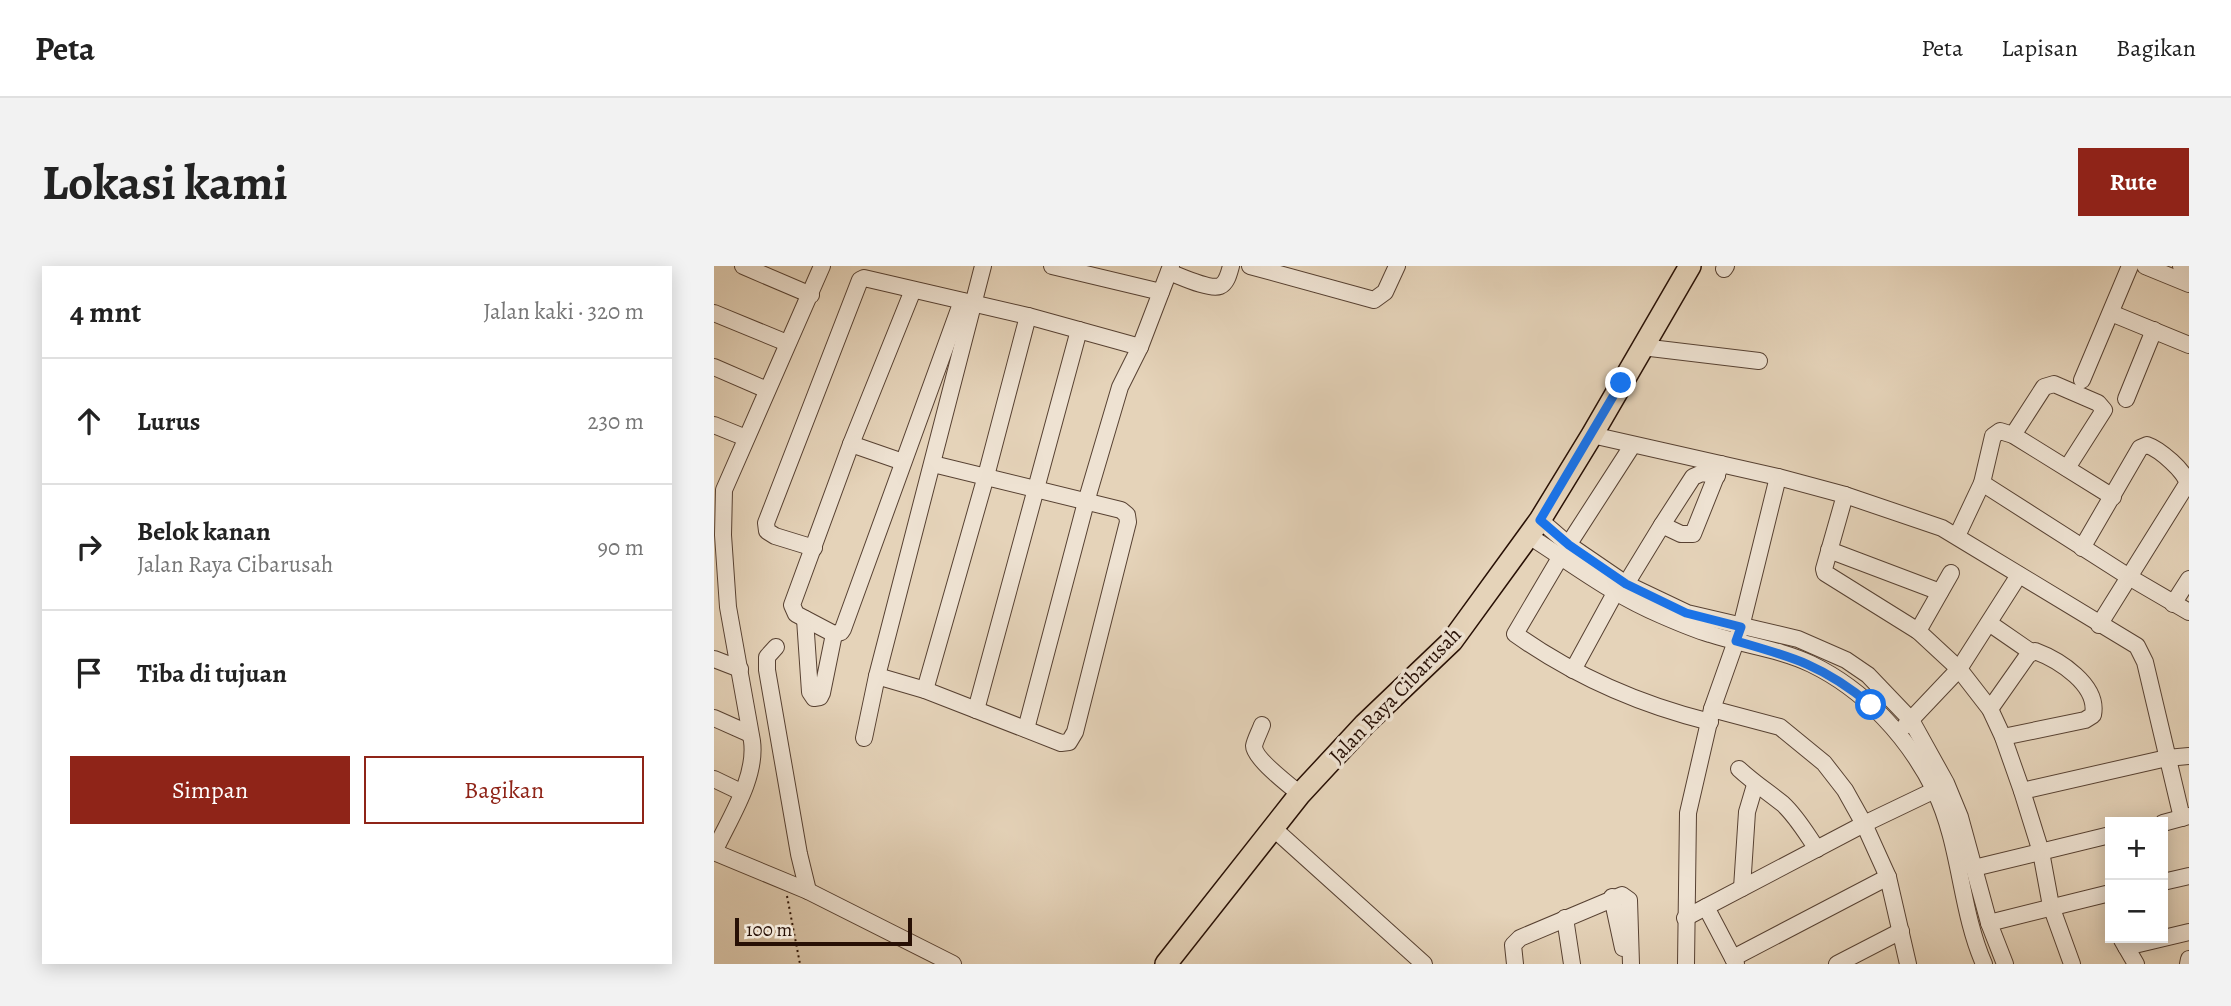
<!DOCTYPE html>
<html lang="id">
<head>
<meta charset="utf-8">
<style>
	body { margin:0; font-family:Alegreya,serif; background:#f2f2f2; color:#222 }
	.controls { position:absolute; right:21px; bottom:21px; display:grid; overflow:hidden; border-radius:0px; box-shadow:0 4px 18px #0003 }
	.controls button { width:63px; height:63px; display:grid; place-items:center; padding:0; border:0; border-bottom:2px solid #e0e0e0; background:#fff; color:#222; font:35px sans-serif }
	.scale { position:absolute; left:21px; bottom:18px; width:177px; box-sizing:border-box; padding-left:7px; border:4px solid #281005; border-top:0; font-size:19px; line-height:24px; white-space:nowrap; color:#281005; -webkit-text-stroke:5px #eee2d2; paint-order:stroke }
	.stop { position:absolute; width:21px; height:21px; margin:-16px; border:5px solid #1a73e8; border-radius:50%; background:#fff }
	.stop.end { background:#1a73e8; border-color:#fff; box-shadow:0 2px 7px #0008 }
	.list { margin:0; padding:0; list-style:none }
	h2 { display:flex; justify-content:space-between; align-items:center; height:91px; margin:0; padding:0 28px; font-size:30px }
	h2 small { font-size:23px; font-weight:400; color:#767676 }
	.list li { display:grid; grid-template-columns:46px 1fr auto; gap:21px; align-items:center; box-sizing:border-box; height:126px; padding:0 28px; border-top:2px solid #e0e0e0 }
	.list b { display:block; font-size:26px; white-space:nowrap }
	.list p { margin:0; font-size:23px; white-space:nowrap; color:#767676 }
	.list em { font-size:23px; font-style:normal; color:#767676 }
	.actions { display:flex; gap:14px; padding:21px 28px }
	.actions a { flex:1; padding:16px 0; border:2px solid #8f2418; border-radius:0px; text-align:center; font-size:24px; color:#8f2418 }
	.actions .main { background:#8f2418; color:#fff }
	.icon { flex:none; width:38px; height:38px; fill:none; stroke:currentColor; stroke-width:2; stroke-linecap:round; stroke-linejoin:round }
	.map { position:relative; flex:none; width:1475px; height:698px; overflow:hidden; border-radius:0px }
	header { display:flex; align-items:center; gap:42px; box-sizing:border-box; height:98px; padding:0 35px; background:#fff; border-bottom:2px solid #e0e0e0 }
	header strong { font-size:33px }
	nav { display:flex; gap:38px; margin-inline-start:auto; font-size:24px }
	.intro { display:flex; align-items:center; justify-content:space-between; box-sizing:border-box; height:168px; padding:0 42px }
	h1 { margin:0; font-size:49px }
	.button { padding:18px 32px; border-radius:0px; background:#8f2418; color:#fff; font-size:24px; font-weight:700 }
	main { display:flex; gap:42px; padding:0 42px }
	aside { flex:1; background:#fff; border-radius:0px; box-shadow:0 4px 18px #0003 }
	.map>svg:first-child { display:block }
	.lines { fill:none; stroke-linecap:round; stroke-linejoin:round }
	.minor-casing { stroke:#574132; stroke-width:18 }
	.major-casing { stroke:#281005; stroke-width:24 }
	.path { stroke:#281005; stroke-width:2; stroke-dasharray:2 3.5; stroke-linecap:butt }
	.minor { stroke:#eee2d2; stroke-width:16 }
	.major { stroke:#e5d3b9; stroke-width:21 }
	.route { stroke:#1a73e8; stroke-width:9 }
	.labels { text-anchor:middle; dominant-baseline:central; stroke-width:7; stroke-linejoin:round; paint-order:stroke }
	.street-label { font-size:21px; fill:#281005; stroke:#eee2d2 }
</style>
</head>
<body>
<header>
<strong>Peta</strong>
<nav><a>Peta</a><a>Lapisan</a><a>Bagikan</a></nav>
</header>
<div class="intro"><h1>Lokasi kami</h1><a class="button">Rute</a></div>
<main>
<aside>
<h2>4 mnt<small>Jalan kaki · 320 m</small></h2>
<ul class="list">
<li><svg class="icon" aria-label="ahead" viewBox="0 0 24 24"><path d="M12 20V5M6 11l6-6 6 6"/></svg><div><b>Lurus</b></div><em>230 m</em></li>
<li><svg class="icon" aria-label="right" viewBox="0 0 24 24"><path d="M7 20v-9h11M14 6l5 5-5 5"/></svg><div><b>Belok kanan</b><p>Jalan Raya Cibarusah</p></div><em>90 m</em></li>
<li><svg class="icon" aria-label="arrive" viewBox="0 0 24 24"><path d="M6 21V4h12l-3 4 3 4H6"/></svg><div><b>Tiba di tujuan</b></div></li>
</ul>
<div class="actions"><a class="main">Simpan</a><a>Bagikan</a></div>
</aside>
<div class="map">
<svg width="1475" height="698" viewBox="0 0 1475 698">
	<rect width="100%" height="100%" fill="#e5d3b9"/>
	<filter id="stains"><feTurbulence type="fractalNoise" baseFrequency=".00286" numOctaves="4"/><feColorMatrix values="0 0 0 0 .2 0 0 0 0 .09 0 0 0 0 .02 0 0 0 .5 -.17"/></filter>
	<radialGradient id="worn" r=".72"><stop offset=".6" stop-color="#630" stop-opacity="0"/><stop offset="1" stop-color="#630" stop-opacity=".3"/></radialGradient>
	<g class="lines">
		<defs>
			<g id="minor">
				<path d="M29 0 97 29"/>
				<path d="M338 0 447 26"/>
				<path d="M536 0 660 34 671 26 683 0"/>
				<path d="M1431 0 1475 18"/>
				<path d="M1467 0 1475 3"/>
				<path d="M1010 3 1012 0"/>
				<path d="M455 6C466 10 495 24 506 20 513 17 515 7 517 0"/>
				<path d="M199 24 137 178 78 339 82 348 120 368 127 366 129 363 248 35"/>
				<path d="M0 47 73 77"/>
				<path d="M1397 47 1475 79"/>
				<path d="M928 81 1045 95"/>
				<path d="M0 101 53 124"/>
				<path d="M1368 114 1416 0"/>
				<path d="M1412 133 1440 64"/>
				<path d="M0 159 32 172"/>
				<path d="M878 169 1064 211 1131 229 1228 262 1423 380 1431 396 1468 552"/>
				<path d="M1299 169 1330 121 1340 118 1384 137 1390 144 1353 202"/>
				<path d="M137 178 189 196"/>
				<path d="M918 180 847 290 801 368C859 409 927 439 996 456"/>
				<path d="M1268 217 1415 311 1475 346"/>
				<path d="M1131 229 1110 303 1111 307 1204 365 1245 403 1276 443 1289 471 1308 525 1327 586 1337 640 1358 698"/>
				<path d="M826 254 855 279 912 318 973 347 1084 373 1132 394 1154 409 1197 454 1232 517 1246 551 1275 657 1291 698"/>
				<path d="M948 259 979 211 988 207 1003 210"/>
				<path d="M815 270C859 298 899 329 947 349 963 356 979 363 996 368 1029 379 1066 383 1097 398 1151 424 1195 472 1221 525 1247 579 1246 644 1270 698"/>
				<path d="M1243 270 1268 217 1279 170 1286 165 1299 169 1399 231"/>
				<path d="M100 282 61 270 53 265 52 257 146 14 150 12 314 50 426 81"/>
				<path d="M1368 282 1426 182 1433 179C1445 183 1473 206 1473 218L1385 359"/>
				<path d="M1115 284 1226 326"/>
				<path d="M912 318 948 259 967 268H979L1007 198"/>
				<path d="M1459 338 1475 313"/>
				<path d="M91 353 96 426 100 432 106 431 108 427 120 368"/>
				<path d="M1275 357 1317 386"/>
				<path d="M1204 365 1237 307"/>
				<path d="M62 381 53 391V404L85 588 94 625"/>
				<path d="M0 393 26 403"/>
				<path d="M859 404 901 327"/>
				<path d="M163 410 211 424 347 477 355 476 361 466 414 256 413 249 407 244 219 198"/>
				<path d="M211 424 272 210 314 50"/>
				<path d="M998 443 1066 461 1110 497 1131 524 1150 558 1174 611 1194 698"/>
				<path d="M1276 443 1314 389 1321 385C1345 394 1385 419 1379 449L1371 454 1289 471"/>
				<path d="M262 444 365 64"/>
				<path d="M0 452 36 468"/>
				<path d="M548 459C546 465 541 474 540 480 540 492 576 520 586 528"/>
				<path d="M1191 460 1245 403 1305 309"/>
				<path d="M312 463 372 236 406 121 426 81 457 0"/>
				<path d="M150 472 163 410 269 0"/>
				<path d="M1025 503C1039 516 1054 526 1069 538 1083 551 1092 567 1103 583"/>
				<path d="M0 513 27 526"/>
				<path d="M1308 525 1453 492 1475 490"/>
				<path d="M1449 557 1475 550"/>
				<path d="M559 562 710 698"/>
				<path d="M0 586C15 553 43 512 38 475L14 341 9 269 10 224 108 0"/>
				<path d="M0 586 94 625 239 698"/>
				<path d="M1260 602 1396 569"/>
				<path d="M1449 616 1475 610"/>
				<path d="M1028 622 1033 546 1041 519"/>
				<path d="M898 631 909 682"/>
				<path d="M992 641 1022 698"/>
				<path d="M851 652 858 698"/>
				<path d="M971 652 1150 558 1221 524"/>
				<path d="M1275 657 1396 627"/>
				<path d="M1408 674 1422 698"/>
				<path d="M1412 681 1475 666"/>
				<path d="M1019 692 1174 611"/>
				<path d="M801 698 799 679 806 672 908 629 915 634 917 698"/>
				<path d="M972 698 974 547 998 443 1027 361 1064 211"/>
				<path d="M1123 698 1187 665"/>
				<path d="M1474 698 1475 693"/>
			</g>
			<path id="major" d="M452 698 586 528 651 458 738 375 826 254 878 169 976 0"/>
		</defs>
		<use href="#minor" class="minor-casing"/>
		<use href="#major" class="major-casing"/>
		<path class="path" d="M73 630 86 698"/>
		<use href="#minor" class="minor"/>
		<use href="#major" class="major"/>
	</g>
	<g class="lines">
		<path class="route" d="M907 117 826 254 855 279 912 318 972 347 1027 361 1022 375C1079 391 1110 400 1157 439"/>
	</g>
	<g class="labels">
		<g class="street-label">
			<text transform="translate(681 429) rotate(-46)">Jalan Raya Cibarusah</text>
		</g>
	</g>
	<rect width="100%" height="100%" filter="url(#stains)"/>
	<rect width="100%" height="100%" fill="url(#worn)"/>
</svg>
<div class="controls">
<button>+</button>
<button>−</button>
</div>
<div class="scale">100 m</div>
<div class="stop" style="left:1157px;top:439px"></div>
<div class="stop end" style="left:907px;top:117px"></div>
</div>
</main>
</body>
</html>
